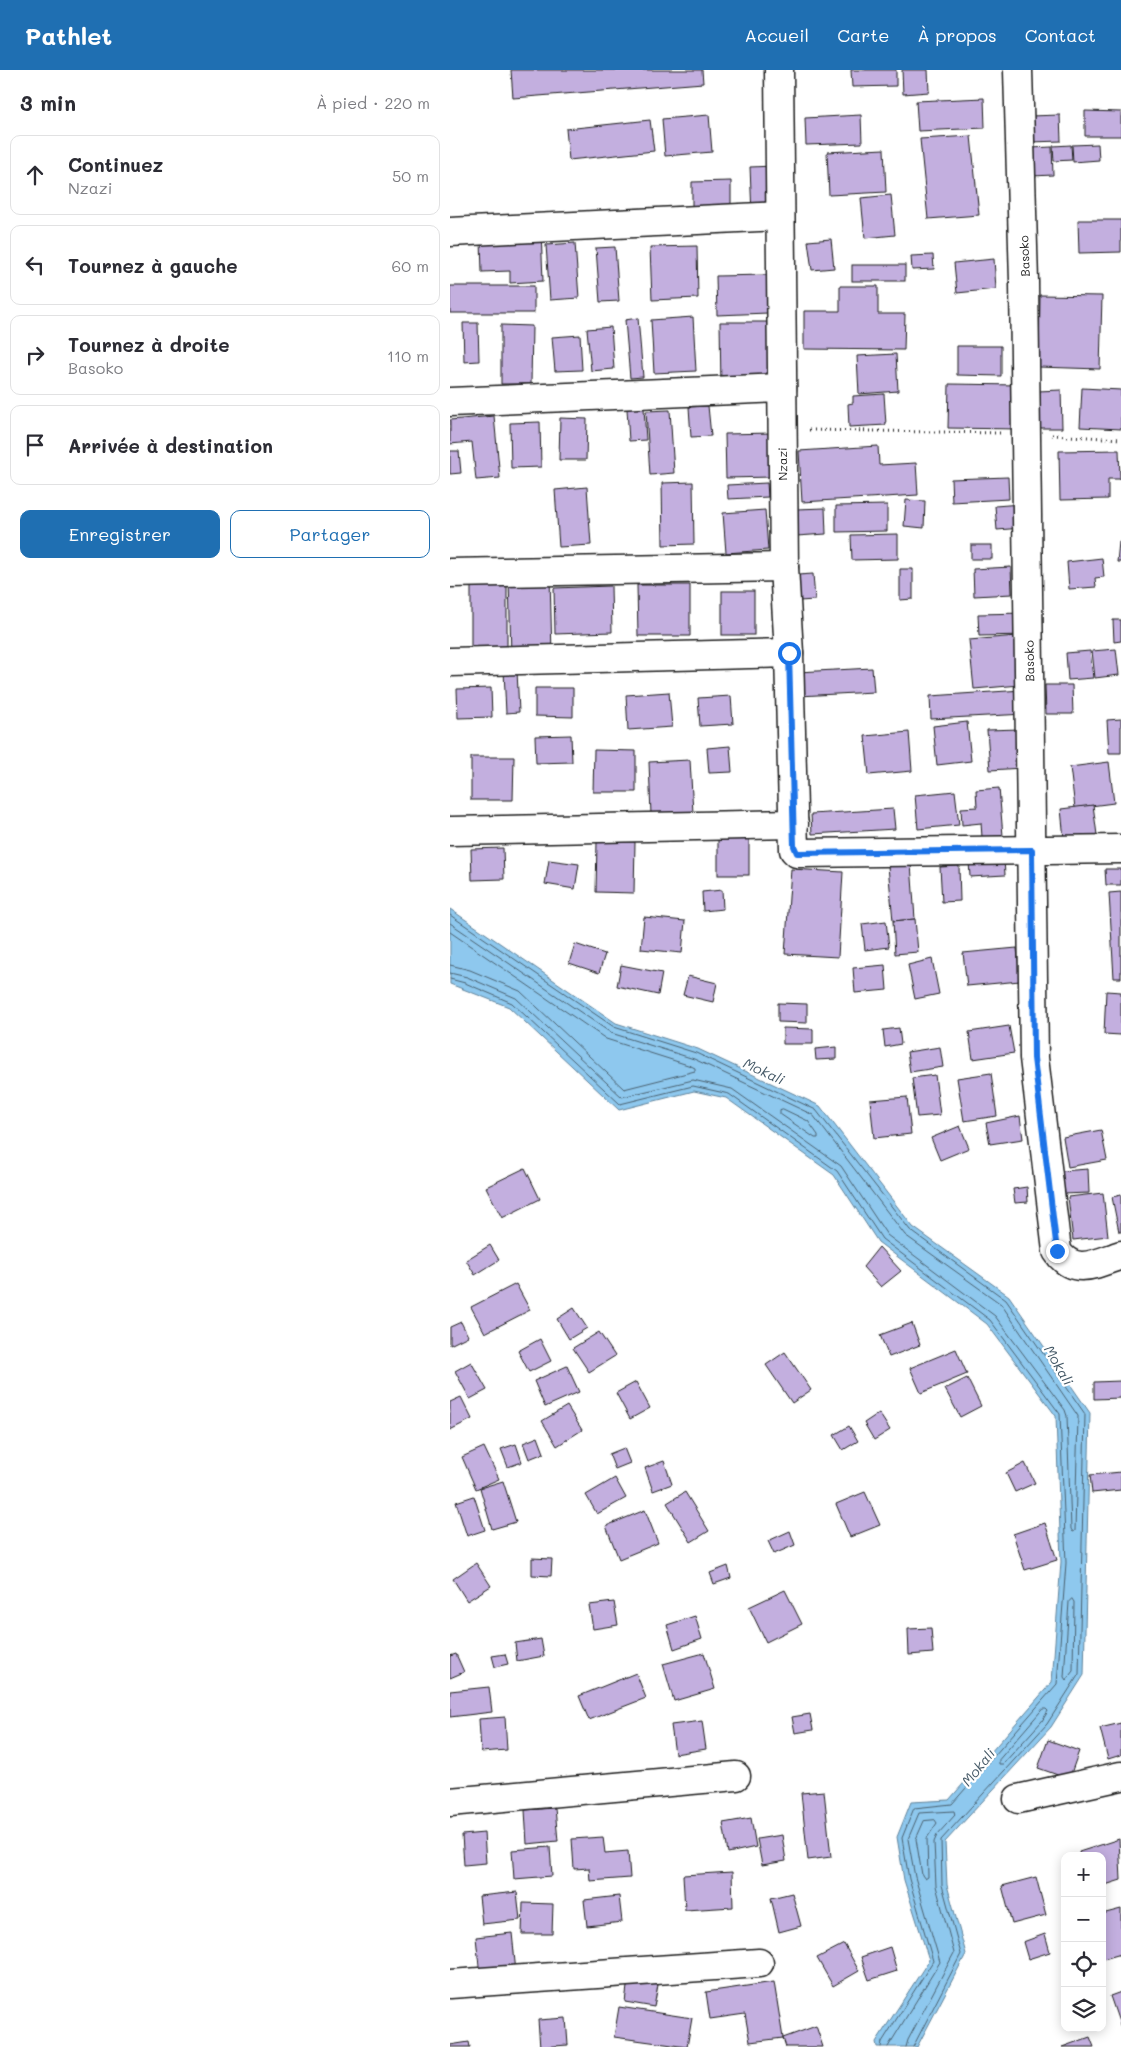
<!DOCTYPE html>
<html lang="fr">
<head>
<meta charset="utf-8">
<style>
	body { margin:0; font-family:Mali,sans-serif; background:#f2f2f3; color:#2b2b33 }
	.controls { position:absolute; right:15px; bottom:15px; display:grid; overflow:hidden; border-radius:10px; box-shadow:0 2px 12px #0003 }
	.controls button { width:45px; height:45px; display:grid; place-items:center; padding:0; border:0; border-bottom:1px solid #e1e1e2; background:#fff; color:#2b2b33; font:25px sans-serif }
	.stop { position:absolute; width:15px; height:15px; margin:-11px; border:4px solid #1a73e8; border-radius:50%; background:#fff }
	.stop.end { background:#1a73e8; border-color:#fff; box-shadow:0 1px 5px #0008 }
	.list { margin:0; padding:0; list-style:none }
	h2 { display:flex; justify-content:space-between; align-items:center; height:65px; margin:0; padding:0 20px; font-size:21px }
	h2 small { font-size:16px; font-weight:400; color:#7c7c81 }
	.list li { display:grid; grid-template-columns:32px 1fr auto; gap:15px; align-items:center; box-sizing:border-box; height:80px; margin:0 10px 10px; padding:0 10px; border:1px solid #e1e1e2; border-radius:10px }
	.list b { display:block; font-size:19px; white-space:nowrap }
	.list p { margin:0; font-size:16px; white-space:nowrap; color:#7c7c81 }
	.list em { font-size:16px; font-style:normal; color:#7c7c81 }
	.actions { display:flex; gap:10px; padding:15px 20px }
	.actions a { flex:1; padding:11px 0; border:1px solid #1f6fb2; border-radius:10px; text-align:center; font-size:18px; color:#1f6fb2 }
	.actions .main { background:#1f6fb2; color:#fff }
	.icon { flex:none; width:28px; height:28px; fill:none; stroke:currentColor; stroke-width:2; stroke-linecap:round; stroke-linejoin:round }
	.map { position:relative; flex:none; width:671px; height:1977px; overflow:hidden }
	header { display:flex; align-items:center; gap:30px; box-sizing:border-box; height:70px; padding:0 25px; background:#1f6fb2; color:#fff }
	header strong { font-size:24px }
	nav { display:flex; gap:28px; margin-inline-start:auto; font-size:18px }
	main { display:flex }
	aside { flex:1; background:#fff }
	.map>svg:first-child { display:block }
	.water { fill:#8ec8ee; stroke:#60839a }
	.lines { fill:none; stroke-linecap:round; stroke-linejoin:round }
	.shore { stroke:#4a6170; stroke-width:1 }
	.building { fill:#c3afdf; stroke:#1c1c1c }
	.minor-casing { stroke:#1c1c1c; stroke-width:31 }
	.path { stroke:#1c1c1c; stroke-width:3; stroke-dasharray:1 4; stroke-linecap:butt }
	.minor { stroke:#fff; stroke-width:28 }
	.route { stroke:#1a73e8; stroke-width:6 }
	.labels { text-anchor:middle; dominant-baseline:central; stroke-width:4.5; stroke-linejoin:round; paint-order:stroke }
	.street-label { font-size:12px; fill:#1c1c1c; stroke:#fff }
	.water-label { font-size:14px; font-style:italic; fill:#445866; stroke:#fff }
</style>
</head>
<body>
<header>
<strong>Pathlet</strong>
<nav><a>Accueil</a><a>Carte</a><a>À propos</a><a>Contact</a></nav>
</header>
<main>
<aside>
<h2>3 min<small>À pied · 220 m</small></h2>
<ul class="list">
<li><svg class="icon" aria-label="ahead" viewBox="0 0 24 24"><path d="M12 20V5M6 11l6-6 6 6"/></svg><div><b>Continuez</b><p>Nzazi</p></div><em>50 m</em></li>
<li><svg class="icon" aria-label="left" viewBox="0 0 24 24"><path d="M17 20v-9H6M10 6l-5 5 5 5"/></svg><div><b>Tournez à gauche</b></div><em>60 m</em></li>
<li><svg class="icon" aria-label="right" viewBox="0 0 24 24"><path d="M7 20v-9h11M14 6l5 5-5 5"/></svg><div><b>Tournez à droite</b><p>Basoko</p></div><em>110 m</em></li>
<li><svg class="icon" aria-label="arrive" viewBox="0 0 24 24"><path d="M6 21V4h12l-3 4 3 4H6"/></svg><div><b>Arrivée à destination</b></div></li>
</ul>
<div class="actions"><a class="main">Enregistrer</a><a>Partager</a></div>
</aside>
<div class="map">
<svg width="671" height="1977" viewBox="0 0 671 1977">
	<rect width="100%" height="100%" fill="#fff"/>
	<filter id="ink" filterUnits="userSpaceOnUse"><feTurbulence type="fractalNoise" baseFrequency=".02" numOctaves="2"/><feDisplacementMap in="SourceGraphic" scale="10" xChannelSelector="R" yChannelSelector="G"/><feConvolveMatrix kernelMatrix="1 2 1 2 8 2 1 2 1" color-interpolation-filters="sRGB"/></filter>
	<g filter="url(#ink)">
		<path class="water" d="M0 839 166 953 248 979 370 1036 463 1157 559 1226 640 1343 634 1605 601 1657 495 1772 497 1815 516 1884 467 1977H427L426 1972 479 1890 454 1810 447 1767 461 1732 499 1730 602 1612 611 1492 606 1346 537 1254 428 1172 384 1105 276 1028 244 1021 169 1040 59 937 0 914Z"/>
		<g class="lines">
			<g class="shore">
				<path d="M0 845 164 957 246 983 366 1040 460 1160 556 1230 635 1344 629 1604 597 1654 491 1770 492 1815 511 1884 463 1977"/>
				<path d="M0 853 161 963 244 989 363 1045 455 1165 551 1234 628 1346 625 1461 623 1462 621 1459 617 1346 615 1340 545 1246 437 1165 391 1096 282 1019 243 1010 172 1027 66 928 17 907 0 903"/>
				<path d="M0 862 156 969 241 996 245 998V1001L174 1019 70 921 20 900 0 895"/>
				<path d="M0 909 15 913 62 933 170 1034 243 1016 279 1024 387 1101 432 1169 540 1250 610 1344 616 1493 607 1614 502 1734 464 1738 452 1768 459 1809 483 1891 432 1972 431 1977"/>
				<path d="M333 1039 358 1051 368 1065V1068H365L330 1044V1040Z"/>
				<path d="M622 1529 624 1532 623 1601 616 1610 614 1607 619 1532Z"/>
				<path d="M593 1639H596L598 1641 592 1651 553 1694H549V1690Z"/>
				<path d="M485 1750 487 1753 477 1768 478 1807 475 1809 472 1805 466 1769 474 1751Z"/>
				<path d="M438 1977 490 1892 465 1807 458 1769 469 1743 504 1741 505 1745 487 1765 484 1772 486 1816 504 1883 458 1970 456 1977"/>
			</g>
		</g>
		<g class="building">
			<path d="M61 0H252L253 13 63 28Z"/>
			<path d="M401 0H446V16L402 17Z"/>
			<path d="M452 0H478L479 22 453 24Z"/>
			<path d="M534 28 535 58 468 61 466 31Z"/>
			<path d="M635 41 671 42V66H635Z"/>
			<path d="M259 45 262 82 215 86 212 49Z"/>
			<path d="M411 45 412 73 356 75 355 48Z"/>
			<path d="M610 45 611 71 581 72 580 46Z"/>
			<path d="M200 50 204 81 119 90 116 59Z"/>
			<path d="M521 66 529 145 478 149 470 69Z"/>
			<path d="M648 74 649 90 623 92 622 75Z"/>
			<path d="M621 75 622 90 604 91 603 76Z"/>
			<path d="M602 77 603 105 582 106 581 78Z"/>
			<path d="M434 79 436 122 379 125 377 82Z"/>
			<path d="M324 96 326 144 302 145 300 97Z"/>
			<path d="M281 111V141H242V112Z"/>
			<path d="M441 125 445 165 415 168 411 128Z"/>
			<path d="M628 150H671V182L629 183Z"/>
			<path d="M91 160 93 211 60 213V201L32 202 31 171Z"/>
			<path d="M381 169 384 198 362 200 358 171Z"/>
			<path d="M125 173 129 228 100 230 96 175Z"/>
			<path d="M247 176 248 228 202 230 200 177Z"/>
			<path d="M165 177 169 231 150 232 146 178Z"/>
			<path d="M483 185 484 199 462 200 461 186Z"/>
			<path d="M544 189 546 219 507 223 504 193Z"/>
			<rect x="402" y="195" width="53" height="16"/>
			<path d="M317 205 318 243 267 245 266 206Z"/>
			<rect x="0" y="216" width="84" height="27"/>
			<path d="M390 216H428V244H455L454 280 354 279V241H390Z"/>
			<path d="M590 225 652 226 650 299 589 297Z"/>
			<path d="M243 247 246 301 204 303 201 250Z"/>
			<path d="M188 248 193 307 180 308 175 250Z"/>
			<path d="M270 252H321L322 317 271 318Z"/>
			<path d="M13 253H28L29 291 14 292Z"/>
			<path d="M51 255 82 256 81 314H51Z"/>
			<path d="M161 257 164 299 141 301 137 259Z"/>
			<path d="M130 265 132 300 105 301 102 267Z"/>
			<path d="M507 276H551V306L507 305Z"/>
			<path d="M446 284 448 321 409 324 407 286Z"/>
			<path d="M499 314 568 315V359L498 358Z"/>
			<path d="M632 318 671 320V359L630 357Z"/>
			<path d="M611 320 612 358H589L588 321Z"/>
			<path d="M434 324 436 355 399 357 398 334 403 333V326Z"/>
			<path d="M258 336 261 366 241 367 239 337Z"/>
			<path d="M194 338 196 370 179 371 177 339Z"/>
			<path d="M220 340 224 403 200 405 196 341Z"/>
			<path d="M44 346 50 408 26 410 22 372 0 374V350Z"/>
			<path d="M110 348 137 349 136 390H109Z"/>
			<path d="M90 352 91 397 61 398 60 353Z"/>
			<path d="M322 363V407L276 408 275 364Z"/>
			<path d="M428 376 429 395 466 393 468 425 352 432 349 381Z"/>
			<path d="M669 380 670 409H658V429L610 430 609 381Z"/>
			<path d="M0 381H9L11 403 0 404Z"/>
			<path d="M558 407 559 429 502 432 501 409Z"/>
			<path d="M243 412 244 474 213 475 212 413Z"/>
			<path d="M317 413 318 427 278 429 277 415Z"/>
			<path d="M137 417 141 475 109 477 105 420Z"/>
			<path d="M456 430 475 431 474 458 454 456Z"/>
			<path d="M571 434 572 458 547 460 545 436Z"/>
			<path d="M437 435V461L386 462V436Z"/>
			<path d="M375 438 376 464 347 466 346 439Z"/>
			<path d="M315 440 318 480 276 483 273 443Z"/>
			<path d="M448 464V489L402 490 401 465Z"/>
			<path d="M669 472H671V492H667Z"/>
			<rect x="521" y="475" width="21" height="14"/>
			<path d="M652 488 654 507 645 508 646 517 619 519 617 492Z"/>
			<path d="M561 497 562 524 524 526 523 499Z"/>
			<path d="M450 499H463V529L450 530Z"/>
			<path d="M363 504 365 530 349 531 348 505Z"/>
			<path d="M100 507 102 585 61 586 59 508Z"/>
			<rect x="21" y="515" width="36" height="66"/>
			<path d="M187 515H240V566H188Z"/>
			<path d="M161 516 162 562 105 564 104 518Z"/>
			<rect x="272" y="521" width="32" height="44"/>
			<path d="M575 543 576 565 529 566 528 544Z"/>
			<path d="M663 550H671V571L664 572Z"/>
			<path d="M567 566 570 615 524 619 519 570Z"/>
			<path d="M666 579 669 605 645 608 642 581Z"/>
			<path d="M640 581 643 608 618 610 616 583Z"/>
			<path d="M422 598 424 622 349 626 348 602Z"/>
			<path d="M54 601H67L69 642 56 643Z"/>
			<path d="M595 615H622L623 644H596Z"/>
			<path d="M41 618 42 647 8 648 7 619Z"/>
			<path d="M85 618H123V647L85 646Z"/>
			<path d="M573 620 575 644 481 649 480 626Z"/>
			<path d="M219 622 222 657 178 660 176 625Z"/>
			<path d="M281 626 283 654 250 656 248 628Z"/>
			<path d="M671 649V683H659L657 650Z"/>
			<path d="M517 652 521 691 487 695 483 656Z"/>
			<path d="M570 659 572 698 540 700 537 660Z"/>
			<path d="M459 662 462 701 419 705 415 666Z"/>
			<path d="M121 665 122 692 86 693 85 666Z"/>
			<path d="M280 676 282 702 259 703 257 678Z"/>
			<path d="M144 680 186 681V722H143Z"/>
			<path d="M21 687H64L63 730H21Z"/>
			<path d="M240 690 243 743 201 745 199 692Z"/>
			<path d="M659 692 664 733 625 738 620 697Z"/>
			<path d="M549 718 553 766 532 767 531 753 512 755 511 738 527 737 526 720Z"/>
			<path d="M505 721 509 755 468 759 465 725Z"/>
			<path d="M643 735 647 765 614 769 611 739Z"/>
			<path d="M443 739 445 759 362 764 361 744Z"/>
			<rect x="268" y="769" width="31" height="36"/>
			<path d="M147 771 185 772 184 823 146 822Z"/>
			<path d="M53 778 54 809 22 810 21 779Z"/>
			<path d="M554 789 555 805 520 807 519 791Z"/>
			<path d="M99 790 129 794 125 819 95 814Z"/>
			<path d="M461 794 465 849 443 851 438 796Z"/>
			<path d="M509 796 510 831 492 832 490 797Z"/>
			<path d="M341 799 393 802 388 887 335 884Z"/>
			<path d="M655 799H671V815H656Z"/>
			<path d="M272 820 273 839 253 841 252 822Z"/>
			<path d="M671 822V908H664L659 823Z"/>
			<path d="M194 847 235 851 232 883 191 879Z"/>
			<path d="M465 849 468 882 445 884 443 851Z"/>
			<path d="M436 851 439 877 415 880 412 854Z"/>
			<path d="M125 874 155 884 149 903 119 893Z"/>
			<path d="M567 878 570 911 517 916 513 883Z"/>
			<path d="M482 889 489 924 465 929 458 895Z"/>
			<path d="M171 895 212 903 208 925 167 916Z"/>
			<path d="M435 895 437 920 405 923 403 898Z"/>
			<path d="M238 906 267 913 263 932 233 925Z"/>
			<path d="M656 921 671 922V965L654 964Z"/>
			<path d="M328 933 357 934V953L328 952Z"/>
			<path d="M559 956 564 983 523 989 519 962Z"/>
			<path d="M333 958 363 959V974H333Z"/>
			<path d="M449 958 451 974 435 977 433 960Z"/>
			<path d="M386 977V989L366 990 365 979Z"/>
			<path d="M490 977 493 997 460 1002 457 982Z"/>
			<path d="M541 1003 547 1046 514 1051 507 1008Z"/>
			<path d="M485 1005 490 1045 467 1047 462 1008Z"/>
			<path d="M457 1027 461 1064 424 1068 420 1030Z"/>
			<path d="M570 1046 573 1069 540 1074 536 1053Z"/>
			<path d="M510 1056 519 1078 490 1090 481 1068Z"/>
			<path d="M651 1060 657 1090 618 1097 613 1067Z"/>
			<path d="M75 1098 90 1129 52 1148 36 1117Z"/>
			<path d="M638 1099 639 1123 613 1124 612 1101Z"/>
			<path d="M577 1117 578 1132 565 1133 563 1119Z"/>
			<path d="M653 1123 658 1166 623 1170 618 1127Z"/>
			<path d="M671 1125V1162H669L662 1127Z"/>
			<path d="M40 1175 49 1190 25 1205 16 1190Z"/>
			<path d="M429 1177 451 1201 431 1217 413 1197Z"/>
			<path d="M66 1214 80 1240 35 1263 21 1237Z"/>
			<path d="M124 1238 137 1258 119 1269 107 1249Z"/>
			<path d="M11 1252 18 1266 0 1275V1257Z"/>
			<path d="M462 1253 470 1275 439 1287 430 1265Z"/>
			<path d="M149 1262 165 1286 139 1302 123 1278Z"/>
			<path d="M90 1269 101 1291 79 1302 68 1281Z"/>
			<path d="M506 1279 517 1304 471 1323 460 1298Z"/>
			<path d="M335 1282 361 1320 342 1333 316 1295Z"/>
			<path d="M21 1292 37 1320 20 1329 5 1301Z"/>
			<path d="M117 1296 129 1322 95 1337 84 1311Z"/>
			<path d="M517 1308 531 1336 510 1347 495 1319Z"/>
			<path d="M671 1311V1328L644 1329V1312Z"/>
			<path d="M186 1312 200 1338 180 1349 166 1323Z"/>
			<path d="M11 1327 22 1349 0 1360V1332Z"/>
			<path d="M117 1336 132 1360 107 1376 92 1351Z"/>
			<path d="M429 1343 440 1360 424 1370 414 1353Z"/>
			<path d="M399 1356 408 1371 393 1380 384 1365Z"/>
			<path d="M88 1367 94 1383 79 1389 73 1373Z"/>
			<path d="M66 1374 72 1392 58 1397 51 1379Z"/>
			<path d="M34 1377 49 1409 26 1419 12 1387Z"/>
			<path d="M174 1378 180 1393 165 1399 159 1384Z"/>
			<path d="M214 1391 222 1414 203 1421 195 1398Z"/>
			<path d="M575 1393 585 1413 565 1422 556 1403Z"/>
			<path d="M671 1402V1420L642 1423 640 1405Z"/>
			<path d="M165 1408 176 1428 147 1444 136 1425Z"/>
			<path d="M53 1411 66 1452 42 1459 30 1418Z"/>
			<path d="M235 1422 259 1461 241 1472 217 1433Z"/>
			<path d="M415 1422 430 1455 400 1467 386 1434Z"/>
			<path d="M24 1426 35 1460 17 1466 6 1432Z"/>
			<path d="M195 1440 208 1473 169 1489 156 1456Z"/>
			<path d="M595 1453 607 1490 575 1500 563 1464Z"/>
			<path d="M340 1461 345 1475 324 1484 318 1471Z"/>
			<path d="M82 1488 102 1489 101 1506 82 1505Z"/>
			<path d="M26 1493 41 1516 17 1531 3 1509Z"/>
			<path d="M278 1496 281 1508 264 1514 260 1503Z"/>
			<path d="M335 1520 352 1554 316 1572 299 1537Z"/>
			<path d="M164 1532 168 1555 143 1559 139 1535Z"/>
			<path d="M245 1546 252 1569 224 1579 217 1555Z"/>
			<path d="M481 1558 483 1583 459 1585 458 1559Z"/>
			<path d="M91 1569 94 1586 67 1591 65 1573Z"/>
			<path d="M254 1583 265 1619 224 1631 213 1594Z"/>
			<path d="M6 1584 14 1602 0 1608V1586Z"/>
			<path d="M55 1584 58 1594 45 1597 42 1586Z"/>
			<path d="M186 1603 196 1628 139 1650 129 1626Z"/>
			<path d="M39 1617 42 1642 0 1647V1621Z"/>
			<path d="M360 1644 363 1660 345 1663 342 1647Z"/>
			<path d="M55 1647 57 1680 31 1682 29 1649Z"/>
			<path d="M252 1651 256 1679 225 1684 221 1655Z"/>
			<path d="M671 1653V1685L658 1689 650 1658Z"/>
			<path d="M598 1670 629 1681 619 1709 588 1698Z"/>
			<path d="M374 1721 381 1787 358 1790 351 1723Z"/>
			<path d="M105 1738 108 1771 77 1774 75 1740Z"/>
			<path d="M301 1748 306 1777 278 1783 273 1753Z"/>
			<path d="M34 1763 36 1793 14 1795 12 1765Z"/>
			<path d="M332 1765 336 1791 312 1795 307 1769Z"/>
			<path d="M153 1767 155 1783 178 1781 180 1808 140 1811 139 1798 124 1799 122 1769Z"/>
			<path d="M669 1769 671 1810 652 1816V1786H630L629 1782Z"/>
			<path d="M100 1777 102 1806 64 1809 62 1780Z"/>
			<path d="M282 1802 283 1837 235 1840 233 1805Z"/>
			<path d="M586 1807 596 1845 562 1854 552 1816Z"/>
			<path d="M67 1822 70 1850 32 1854 29 1826Z"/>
			<path d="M342 1823 351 1856 329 1862 321 1828Z"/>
			<path d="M169 1826 172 1852 137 1856 134 1830Z"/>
			<path d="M73 1833 103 1834 102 1864H72Z"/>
			<path d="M671 1839V1884L654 1889 652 1882V1844Z"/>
			<path d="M62 1863 66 1902 30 1906 26 1867Z"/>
			<path d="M595 1864 600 1882 578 1889 573 1872Z"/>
			<path d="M394 1874 409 1901 383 1916 367 1888Z"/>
			<path d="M440 1877 447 1901 419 1910 411 1887Z"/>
			<path d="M178 1909 208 1915 204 1937 175 1932Z"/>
			<path d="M324 1912 333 1968 300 1972 295 1944 260 1949 256 1922Z"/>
			<path d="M671 1922V1958L660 1926Z"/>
			<path d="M169 1937 242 1948 237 1977 164 1967Z"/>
			<path d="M116 1948 118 1975 90 1977 88 1950Z"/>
			<path d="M366 1956 373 1977H336L333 1968Z"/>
			<path d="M640 1967 644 1977H612Z"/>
			<path d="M19 1972 20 1977H0V1975Z"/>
		</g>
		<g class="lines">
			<defs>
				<g id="minor">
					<path d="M329 0 334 497 339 583 344 780 347 783H351L671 779"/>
					<path d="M568 0 574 212 584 988 607 1181C624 1207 647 1193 671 1185"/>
					<path d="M0 162 330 146"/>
					<path d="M0 332 332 318"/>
					<path d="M0 503 334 497"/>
					<path d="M0 592 339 583"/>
					<path d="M0 761 344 754"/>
					<path d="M568 1729 671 1706"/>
					<path d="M0 1732 286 1706"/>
					<path d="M0 1914 309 1893"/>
				</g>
			</defs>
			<use href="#minor" class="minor-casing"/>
			<g class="path">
				<path d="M359 360 551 363"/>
				<path d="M602 365 671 369"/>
			</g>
			<use href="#minor" class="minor"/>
		</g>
	</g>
	<g class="lines" filter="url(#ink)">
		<path class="route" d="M339 583 344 776 347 783 582 780 584 988 607 1181"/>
	</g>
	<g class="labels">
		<g class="street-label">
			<text transform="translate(574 186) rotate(-92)">Basoko</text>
			<text transform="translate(332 394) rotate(-91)">Nzazi</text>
			<text transform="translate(579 591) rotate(-91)">Basoko</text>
		</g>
		<g class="water-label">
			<text transform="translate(314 1001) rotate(25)">Mokali</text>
			<text transform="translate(609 1295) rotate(60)">Mokali</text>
			<text transform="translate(528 1697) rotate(-51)">Mokali</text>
		</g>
	</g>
</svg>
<div class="controls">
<button>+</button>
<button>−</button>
<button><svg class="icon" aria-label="locate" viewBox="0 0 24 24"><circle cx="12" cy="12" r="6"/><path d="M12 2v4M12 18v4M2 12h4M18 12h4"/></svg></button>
<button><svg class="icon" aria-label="layers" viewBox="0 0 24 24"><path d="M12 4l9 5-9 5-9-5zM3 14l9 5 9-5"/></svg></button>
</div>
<div class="stop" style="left:339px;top:583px"></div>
<div class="stop end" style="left:607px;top:1181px"></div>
</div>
</main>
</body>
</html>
